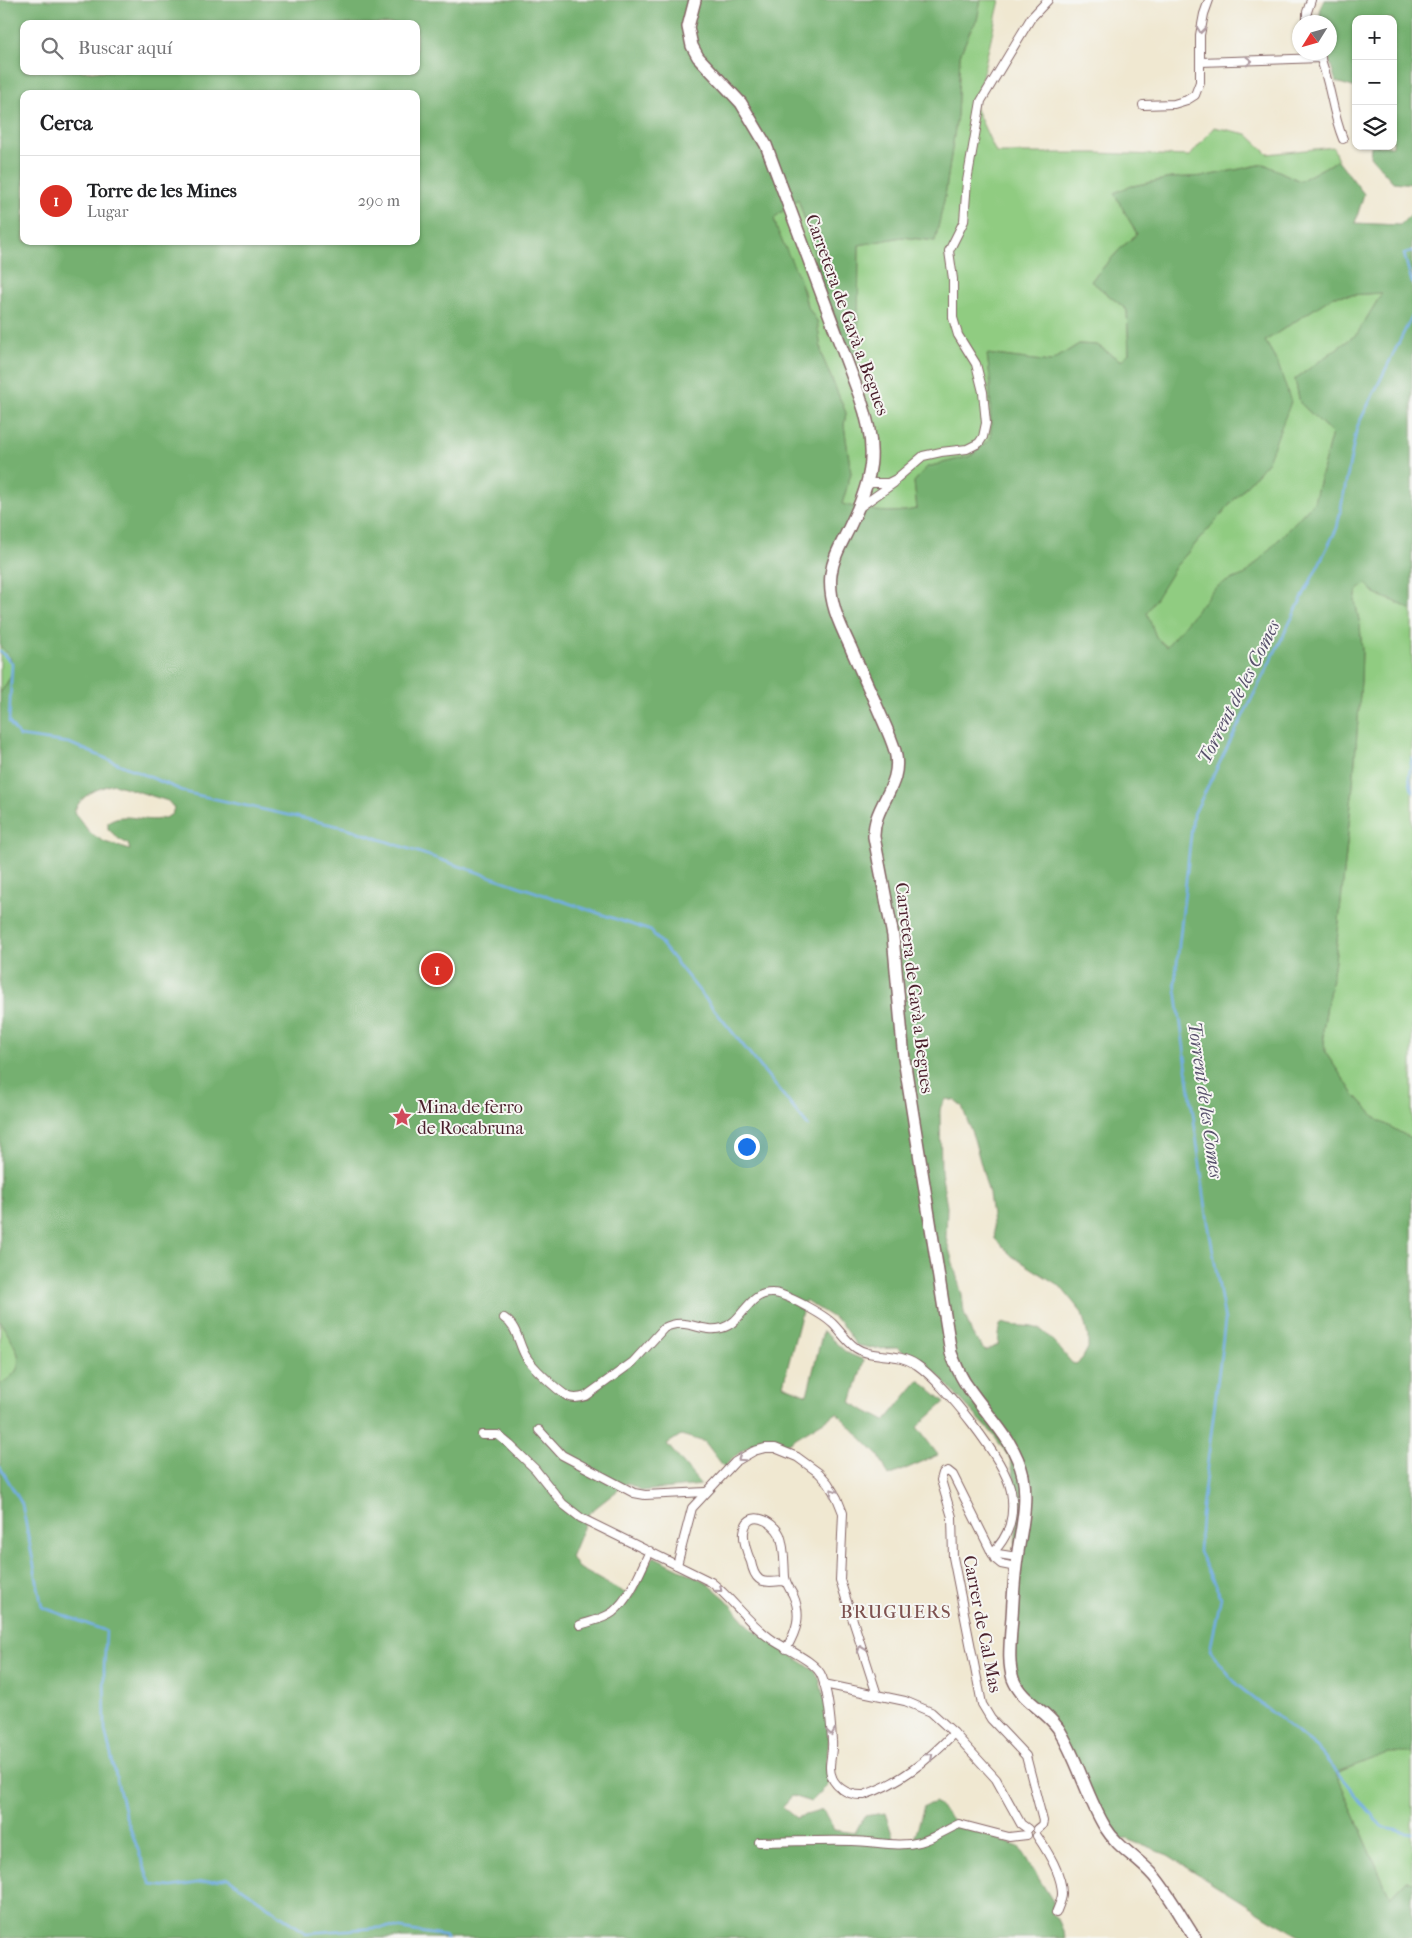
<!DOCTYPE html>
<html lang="es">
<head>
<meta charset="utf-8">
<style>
	body { margin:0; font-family:"IM FELL French Canon",serif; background:#f2f2f2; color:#202124 }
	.controls { position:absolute; right:15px; top:15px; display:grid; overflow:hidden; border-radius:10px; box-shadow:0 1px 4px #0004 }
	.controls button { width:45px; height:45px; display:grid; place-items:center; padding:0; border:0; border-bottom:1px solid #e0e0e0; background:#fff; color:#202124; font:25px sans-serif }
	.compass { position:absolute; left:1292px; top:15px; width:45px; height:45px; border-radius:50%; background:#fff; box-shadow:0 1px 4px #0004; rotate:233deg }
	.you { position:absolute; left:746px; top:1146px; width:18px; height:18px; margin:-12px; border:4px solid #fff; border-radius:50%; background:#1a73e8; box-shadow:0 0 0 8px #1a73e833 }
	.badge { display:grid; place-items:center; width:32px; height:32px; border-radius:50%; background:#d93025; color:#fff; font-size:16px; font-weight:700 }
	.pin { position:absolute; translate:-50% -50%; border:2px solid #fff; box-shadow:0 1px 5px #0006 }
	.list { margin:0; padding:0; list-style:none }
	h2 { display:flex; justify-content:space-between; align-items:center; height:65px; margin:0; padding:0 20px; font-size:21px }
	h2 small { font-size:16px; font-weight:400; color:#757577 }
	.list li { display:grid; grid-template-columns:32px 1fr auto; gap:15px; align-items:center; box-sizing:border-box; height:90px; padding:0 20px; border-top:1px solid #e0e0e0 }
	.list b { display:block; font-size:19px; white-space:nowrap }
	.list p { margin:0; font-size:16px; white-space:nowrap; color:#757577 }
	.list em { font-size:16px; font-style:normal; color:#757577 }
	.icon { flex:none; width:28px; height:28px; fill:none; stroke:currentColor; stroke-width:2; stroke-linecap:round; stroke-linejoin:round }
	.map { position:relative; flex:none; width:1412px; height:1938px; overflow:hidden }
	.search { position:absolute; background:#fff; box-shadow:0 1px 4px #0004; left:20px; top:20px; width:400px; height:55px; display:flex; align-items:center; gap:12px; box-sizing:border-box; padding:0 18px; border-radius:10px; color:#757577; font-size:19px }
	.panel { position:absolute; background:#fff; box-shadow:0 1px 4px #0004; left:20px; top:90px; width:400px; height:155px; border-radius:10px }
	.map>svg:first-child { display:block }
	.green { fill:#90cc81; stroke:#6d7656 }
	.forest { fill:#74b06f; stroke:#5f684d; fill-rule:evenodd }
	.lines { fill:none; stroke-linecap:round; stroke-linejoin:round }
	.stream { stroke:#73aee4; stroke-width:2.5 }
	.minor-casing { stroke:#846565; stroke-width:10 }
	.secondary-casing { stroke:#846565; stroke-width:14 }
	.minor { stroke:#fff; stroke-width:8 }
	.secondary { stroke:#fff; stroke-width:11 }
	.oneway { stroke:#ae9aa0 }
	.labels { text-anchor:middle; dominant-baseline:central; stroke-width:4; stroke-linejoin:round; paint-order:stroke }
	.street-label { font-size:18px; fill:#4a1f2b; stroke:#f6f6f2 }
	.poi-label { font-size:18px; fill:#4a1f2b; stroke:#f6f6f2; text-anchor:start }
	.water-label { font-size:19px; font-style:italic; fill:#58516c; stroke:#f6f6f2 }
	.neighbourhood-label { font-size:19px; letter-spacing:1px; fill:#7e5250; stroke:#f6f6f2 }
</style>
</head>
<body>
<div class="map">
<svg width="1412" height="1938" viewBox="0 0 1412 1938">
	<rect width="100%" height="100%" fill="#f6f6f2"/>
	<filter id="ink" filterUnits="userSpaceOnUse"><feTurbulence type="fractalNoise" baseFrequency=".02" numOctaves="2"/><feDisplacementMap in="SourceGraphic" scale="10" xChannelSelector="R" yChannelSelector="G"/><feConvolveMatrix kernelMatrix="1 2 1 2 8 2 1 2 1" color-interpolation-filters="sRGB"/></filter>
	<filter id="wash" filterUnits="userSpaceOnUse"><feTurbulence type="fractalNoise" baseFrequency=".0096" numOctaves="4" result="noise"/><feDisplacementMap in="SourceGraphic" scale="20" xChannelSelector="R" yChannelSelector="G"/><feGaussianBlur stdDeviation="1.12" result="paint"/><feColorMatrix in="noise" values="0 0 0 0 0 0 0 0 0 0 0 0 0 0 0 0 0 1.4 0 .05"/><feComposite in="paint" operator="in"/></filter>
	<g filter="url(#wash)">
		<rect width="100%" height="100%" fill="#f0e8d1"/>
		<g class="green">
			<path d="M981 0H1000L975 107 996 153H1095L1190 156 1214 127 1247 134 1268 154 1333 147 1338 160 1300 181 1264 164 1206 176 1171 178 1128 187 1114 193 1137 234 1121 248 1091 281 1127 310 1129 353 1121 361 1097 345 1079 344 1050 362 987 354 990 377 991 438 971 456 927 467 914 482 917 509C890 515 868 511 842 504L851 473 844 425 846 413 822 356 817 321 807 306 804 291 777 230 774 218 798 199C816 253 826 312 855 363L858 325 859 245 902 237 935 241 945 196 957 115 960 55 970 31 977 20Z"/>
			<path d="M1382 293 1357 334 1295 379 1300 403 1332 433 1314 502 1246 575 1224 583 1214 589 1167 647 1156 637 1146 613 1176 566 1268 461 1277 361 1265 341 1334 296Z"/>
			<path d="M1366 584 1377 595 1394 601 1412 610V1139L1378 1120 1353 1093 1325 1052 1323 1029 1335 961 1353 785 1361 681 1362 651 1360 625 1355 601 1357 591Z"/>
			<path d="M0 646C19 663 13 675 0 693Z"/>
			<path d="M0 1321C14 1346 34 1366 0 1384Z"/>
			<path d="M1399 1751 1412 1753V1881L1406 1880 1390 1897 1336 1773 1387 1752Z"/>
		</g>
		<g class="forest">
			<path d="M0 0H981L977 20 970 31 960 55 957 115 945 196 935 241 902 237 859 245 858 325 855 364 823 290 806 223 798 199 774 218 777 230 800 279 807 306 817 321 822 356 846 413 844 425 851 473 842 504C869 511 889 515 917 509L914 482 927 467 971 456 991 438 990 377 987 354 1050 362 1079 344 1097 345 1121 361 1129 353 1127 310 1091 281 1121 248 1137 234 1114 193 1128 187 1171 178 1206 176 1264 164 1300 181 1338 160 1364 194 1355 223 1400 225 1412 213V610L1394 601 1377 595 1366 584 1357 591 1355 601 1360 625 1362 651 1361 681 1353 785 1335 961 1323 1029 1325 1052 1353 1093 1378 1120 1412 1139V1753H1387L1336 1773 1390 1897 1406 1880 1412 1881V1938H1304L1270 1919 1168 1855 1126 1839 1113 1843 1049 1721 1012 1684 1017 1492 1010 1458 992 1433 935 1372 897 1348 875 1349 856 1345 840 1322 805 1300 783 1385 807 1395 823 1331 847 1353 864 1360 851 1403 885 1421 919 1380 945 1402 917 1427 938 1455 889 1476 879 1456 837 1413 786 1444C754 1438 747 1445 724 1467L705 1442 681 1435 667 1444 701 1485 642 1491 627 1483 589 1513 571 1557 577 1567 632 1597 653 1556 706 1582 726 1599 752 1629 815 1671 820 1681 830 1727 826 1767 830 1783 811 1802 792 1796 782 1807 796 1818 823 1810 834 1830 855 1833 864 1816 885 1813 895 1843 914 1840 924 1806 935 1802 951 1818 962 1826 1019 1847 1054 1903 1051 1914 1059 1921 1066 1938H0V1384C34 1366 14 1346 0 1321V693C13 675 19 663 0 646ZM24 24H416V71H24ZM24 94H416V241H24ZM1382 293 1357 334 1295 379 1300 403 1332 433 1314 502 1246 574 1223 583 1214 589 1166 647 1156 637 1147 613 1176 566 1268 461 1291 402 1277 361 1265 341 1334 296ZM114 784 168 801 174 808 172 814C151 829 126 808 108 822V829L119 839 128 844 130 850 105 842 90 833 74 812C80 795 98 788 114 784ZM946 1099 956 1101 962 1106 974 1139 989 1194 995 1239 1012 1256 1060 1286 1082 1313 1088 1336V1348L1082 1359 1076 1364 1072 1363C1066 1356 1047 1332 1039 1329 1027 1324 1015 1328 1003 1323L1000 1325 998 1345 986 1351 983 1349 972 1334 964 1312 962 1295 946 1238 947 1207 941 1171 940 1111 941 1106Z"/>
			<path d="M1325 0H1412V184L1393 182 1370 156 1371 146H1393V19H1356V88L1336 82 1327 53 1330 52V22H1319L1321 6Z"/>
		</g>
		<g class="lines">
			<g class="stream">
				<path d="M1412 251 1404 254 1412 283"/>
				<path d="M1412 316 1357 427 1337 528 1193 816 1175 982 1208 1223 1225 1321 1201 1516 1199 1552 1221 1597 1210 1650 1237 1685 1317 1748 1383 1828 1412 1833"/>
				<path d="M0 651 12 663 9 722 19 736 69 743 188 793 347 828 651 931 808 1126"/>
				<path d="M1412 758 1409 776 1412 791"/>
				<path d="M0 1467 22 1504 42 1607 106 1631 104 1668 105 1730 125 1814 151 1885 172 1887 228 1878 306 1933 389 1927 444 1936 446 1938"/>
			</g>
		</g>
	</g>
	<g filter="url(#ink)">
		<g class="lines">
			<defs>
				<g id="minor">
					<path d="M1307 22V12L1311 0"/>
					<path d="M1318 52C1331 82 1331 110 1343 139"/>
					<path d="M1200 62 1321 58"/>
					<path d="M1143 105 1174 104 1187 100 1195 95 1200 82V35L1204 14 1209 0"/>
					<path d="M867 486 871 483H888L896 479 923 456 941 452 967 449 979 443 983 437 986 423 983 392 976 364 958 335 953 318V279L949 251 964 221 967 181 981 101 1031 18 1048 0"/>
					<path d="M860 507 894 483"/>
					<path d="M504 1318C517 1326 518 1342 525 1355 531 1366 556 1389 567 1396 573 1399 580 1398 586 1396L633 1362 664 1328C686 1316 702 1334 722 1328 744 1322 747 1292 773 1293 785 1293 824 1315 833 1324 841 1332 847 1342 856 1348 872 1359 897 1351 917 1365 944 1383 1005 1460 1011 1491 1015 1516 1010 1536 992 1553"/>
					<path d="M539 1430 562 1455 634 1493 645 1495 706 1492"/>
					<path d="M482 1435H498L510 1445 535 1469 563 1504 581 1518 711 1582C734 1600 749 1625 774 1641 788 1650 817 1662 822 1677 828 1693 831 1723 832 1741 833 1750 830 1759 830 1767 830 1786 848 1796 864 1795 900 1783 928 1760 954 1733"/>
					<path d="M992 1553 1017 1557"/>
					<path d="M677 1565 692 1508 735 1462 754 1451 765 1448H775L797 1457 819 1473 828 1483 837 1498 843 1513 840 1580 877 1695"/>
					<path d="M1016 1567 1001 1564 995 1559 953 1475 948 1471 943 1473 941 1480 952 1517 953 1557 982 1704 991 1719 1026 1756 1043 1821 1042 1825 1037 1829"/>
					<path d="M785 1581C779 1581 764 1584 759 1579 754 1575 752 1567 751 1562 747 1553 743 1542 744 1532 747 1508 773 1520 780 1535 785 1548 784 1564 785 1577 786 1584 790 1589 793 1595 802 1615 797 1630 786 1649"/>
					<path d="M580 1625C591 1621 604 1619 613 1612 631 1597 640 1571 650 1551"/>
					<path d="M824 1684 905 1701 931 1712 954 1733 996 1779 1021 1824 1028 1829"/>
					<path d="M1037 1836C1048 1852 1062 1874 1062 1894 1062 1900 1058 1907 1056 1913"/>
					<path d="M759 1842C790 1842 821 1840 852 1841 875 1841 897 1848 920 1842 934 1838 946 1830 959 1824L1009 1837 1027 1835"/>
				</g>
				<path id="secondary" d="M695 0 688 27 692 46 698 57 741 103 766 145 860 397C879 450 873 479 849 528 842 543 833 557 831 574 828 600 839 623 850 646 859 667 869 688 878 709 884 723 891 737 895 751 904 786 873 804 874 837L893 936 904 1059 951 1353C956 1365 960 1377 968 1387 988 1417 1015 1440 1023 1476 1029 1506 1019 1537 1016 1566 1013 1587 1013 1609 1011 1630 1010 1646 1008 1663 1013 1679 1022 1702 1045 1709 1058 1728 1078 1759 1086 1796 1105 1827 1117 1847 1138 1858 1153 1875 1169 1894 1181 1917 1195 1938"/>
			</defs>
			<use href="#minor" class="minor-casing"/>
			<use href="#secondary" class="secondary-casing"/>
			<use href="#minor" class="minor"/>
			<use href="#secondary" class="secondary"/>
		</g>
		<defs><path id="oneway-chevron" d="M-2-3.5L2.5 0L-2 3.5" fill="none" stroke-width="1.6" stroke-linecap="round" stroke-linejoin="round" transform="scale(1.25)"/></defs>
		<g class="oneway">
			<use href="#oneway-chevron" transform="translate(1201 30) rotate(97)"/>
			<use href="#oneway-chevron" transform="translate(1249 61) rotate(-2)"/>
			<use href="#oneway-chevron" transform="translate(741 1458) rotate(146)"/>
			<use href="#oneway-chevron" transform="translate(833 1492) rotate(-122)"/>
			<use href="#oneway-chevron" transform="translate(719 1589) rotate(41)"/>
			<use href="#oneway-chevron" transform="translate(861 1649) rotate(-109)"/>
			<use href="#oneway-chevron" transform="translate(831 1732) rotate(81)"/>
			<use href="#oneway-chevron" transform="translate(930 1756) rotate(-42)"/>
		</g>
	</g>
	<defs>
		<symbol id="sight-bare" viewBox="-9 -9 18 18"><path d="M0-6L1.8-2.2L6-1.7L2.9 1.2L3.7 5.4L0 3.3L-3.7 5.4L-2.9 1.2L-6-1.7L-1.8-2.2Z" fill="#d1495b" stroke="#f6f6f2" stroke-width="2.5" paint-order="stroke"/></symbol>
	</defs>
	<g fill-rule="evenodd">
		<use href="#sight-bare" x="388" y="1103" width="28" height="28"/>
	</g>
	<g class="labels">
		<g class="street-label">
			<text transform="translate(847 315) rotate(70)">Carretera de Gavà a Begues</text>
			<text transform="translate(914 988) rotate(83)">Carretera de Gavà a Begues</text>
			<text transform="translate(982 1624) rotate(79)">Carrer de Cal Mas</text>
		</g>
		<g class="poi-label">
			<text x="417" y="1107">Mina de ferro<tspan x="417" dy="21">de Rocabruna</tspan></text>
		</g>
		<g class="water-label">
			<text transform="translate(1239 692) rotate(-63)">Torrent de les Comes</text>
			<text transform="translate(1205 1100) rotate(82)">Torrent de les Comes</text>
		</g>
		<g class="neighbourhood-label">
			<text x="896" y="1612">BRUGUERS</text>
		</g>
	</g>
</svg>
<div class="controls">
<button>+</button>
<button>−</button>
<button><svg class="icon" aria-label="layers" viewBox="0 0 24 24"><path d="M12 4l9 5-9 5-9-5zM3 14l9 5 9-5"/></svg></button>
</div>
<svg class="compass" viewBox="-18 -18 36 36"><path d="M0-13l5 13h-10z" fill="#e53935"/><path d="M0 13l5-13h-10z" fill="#757577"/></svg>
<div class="you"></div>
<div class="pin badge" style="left:437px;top:969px">1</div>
<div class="search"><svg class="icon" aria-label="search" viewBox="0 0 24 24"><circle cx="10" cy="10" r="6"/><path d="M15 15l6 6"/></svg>Buscar aquí</div>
<section class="panel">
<h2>Cerca<small></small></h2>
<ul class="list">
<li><span class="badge">1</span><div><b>Torre de les Mines</b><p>Lugar</p></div><em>290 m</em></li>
</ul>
</section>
</div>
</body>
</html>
